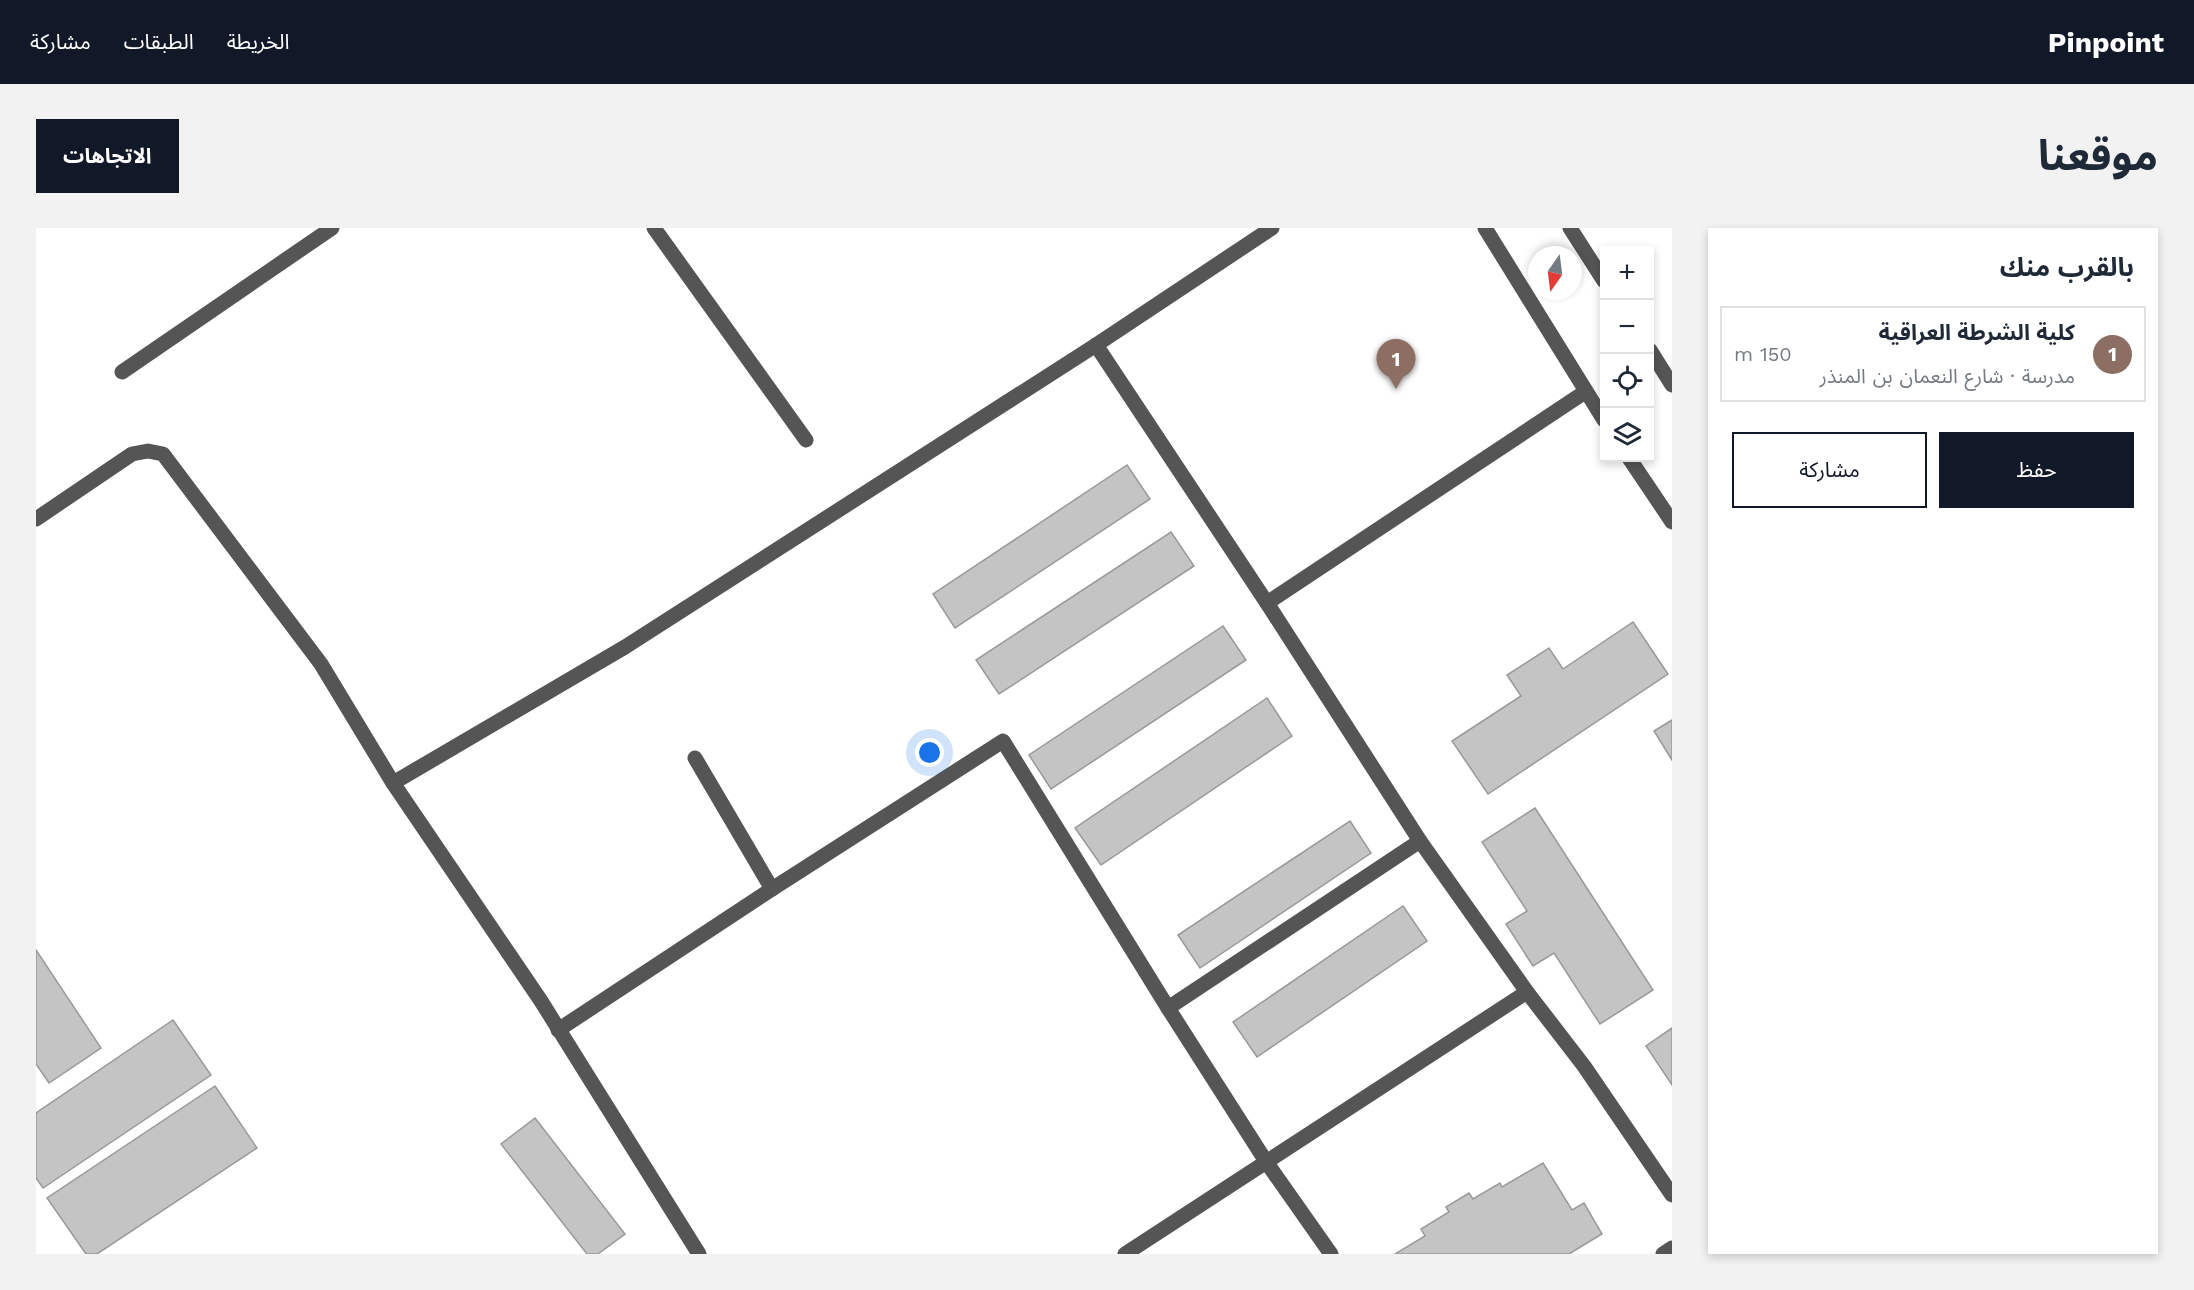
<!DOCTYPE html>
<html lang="ar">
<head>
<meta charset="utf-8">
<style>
	body { margin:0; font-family:"Work Sans","Noto Sans Arabic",sans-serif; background:#f2f2f3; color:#1f2937; direction:rtl }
	.controls { position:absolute; right:18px; top:18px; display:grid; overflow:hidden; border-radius:0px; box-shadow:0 3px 9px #0003 }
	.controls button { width:54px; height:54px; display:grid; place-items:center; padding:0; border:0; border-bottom:2px solid #e0e1e3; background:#fff; color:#1f2937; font:30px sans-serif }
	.compass { position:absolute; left:1492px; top:18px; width:54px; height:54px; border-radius:50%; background:#fff; box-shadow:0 3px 9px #0003; rotate:194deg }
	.you { position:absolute; left:894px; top:525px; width:21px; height:21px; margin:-15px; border:4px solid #fff; border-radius:50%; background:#1a73e8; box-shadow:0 0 0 9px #1a73e833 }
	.badge { display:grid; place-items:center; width:39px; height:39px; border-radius:50%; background:#111827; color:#fff; font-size:20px; font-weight:700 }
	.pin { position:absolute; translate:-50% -50px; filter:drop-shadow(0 2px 3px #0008) }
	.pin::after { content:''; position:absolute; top:32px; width:21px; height:18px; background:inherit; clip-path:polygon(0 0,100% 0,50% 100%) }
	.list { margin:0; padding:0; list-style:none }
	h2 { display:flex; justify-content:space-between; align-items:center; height:78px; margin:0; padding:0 24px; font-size:26px }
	h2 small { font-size:20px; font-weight:400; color:#747a83 }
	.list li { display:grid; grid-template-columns:39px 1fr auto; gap:18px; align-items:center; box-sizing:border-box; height:96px; margin:0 12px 12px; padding:0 12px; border:2px solid #e0e1e3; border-radius:0px }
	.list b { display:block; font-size:22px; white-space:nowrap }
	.list p { margin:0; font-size:20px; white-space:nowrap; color:#747a83 }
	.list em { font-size:20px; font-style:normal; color:#747a83 }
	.actions { display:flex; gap:12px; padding:18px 24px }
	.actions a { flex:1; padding:14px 0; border:2px solid #111827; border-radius:0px; text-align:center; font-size:21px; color:#111827 }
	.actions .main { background:#111827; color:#fff }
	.icon { flex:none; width:33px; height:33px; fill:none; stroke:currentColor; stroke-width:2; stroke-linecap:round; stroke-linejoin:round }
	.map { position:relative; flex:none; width:1636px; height:1026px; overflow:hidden; direction:ltr; border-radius:0px }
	header { display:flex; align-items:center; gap:36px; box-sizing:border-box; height:84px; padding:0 30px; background:#111827; color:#fff }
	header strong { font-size:28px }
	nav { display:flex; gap:33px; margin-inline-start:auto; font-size:21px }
	.intro { display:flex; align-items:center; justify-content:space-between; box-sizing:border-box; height:144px; padding:0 36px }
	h1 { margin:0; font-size:42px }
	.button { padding:15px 27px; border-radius:0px; background:#111827; color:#fff; font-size:21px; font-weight:700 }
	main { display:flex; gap:36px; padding:0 36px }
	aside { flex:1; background:#fff; border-radius:0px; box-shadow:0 3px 9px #0003 }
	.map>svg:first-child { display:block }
	.building { fill:#c4c4c4; stroke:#999; stroke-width:1.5 }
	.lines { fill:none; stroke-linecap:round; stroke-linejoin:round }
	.minor { stroke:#555; stroke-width:15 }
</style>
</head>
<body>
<header>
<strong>Pinpoint</strong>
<nav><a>الخريطة</a><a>الطبقات</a><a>مشاركة</a></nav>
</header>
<div class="intro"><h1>موقعنا</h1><a class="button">الاتجاهات</a></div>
<main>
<aside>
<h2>بالقرب منك<small></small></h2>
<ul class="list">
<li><span class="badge" style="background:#8d6e63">1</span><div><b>كلية الشرطة العراقية</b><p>مدرسة · شارع النعمان بن المنذر</p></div><em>150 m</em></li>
</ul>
<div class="actions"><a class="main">حفظ</a><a>مشاركة</a></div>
</aside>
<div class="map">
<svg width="1636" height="1026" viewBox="0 0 1636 1026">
	<rect width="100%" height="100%" fill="#fff"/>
	<g class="building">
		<path d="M1091 237 1114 271 919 400 897 366Z"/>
		<path d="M1135 304 1158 338 963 466 940 432Z"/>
		<path d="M1597 394 1632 446 1452 566 1416 513 1485 468 1471 447 1513 420 1527 441Z"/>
		<path d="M1187 398 1210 432 1015 561 993 527Z"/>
		<path d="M1231 470 1256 508 1065 637 1039 600Z"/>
		<path d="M1636 492V532L1618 503Z"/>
		<path d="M1499 580 1617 762 1564 796 1518 725 1497 738 1470 696 1491 683 1446 614Z"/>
		<path d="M1314 593 1335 625 1164 740 1142 707Z"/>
		<path d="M1367 678 1391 713 1221 829 1197 794Z"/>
		<path d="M0 722 65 820 13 855 0 836Z"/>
		<path d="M137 792 175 847 7 960 0 950V885Z"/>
		<path d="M1636 800V857L1610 818Z"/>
		<path d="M179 858 221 920 61 1026H50L11 970Z"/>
		<path d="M499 890 589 1006 562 1026H551L465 916Z"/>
		<path d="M1507 935 1536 982 1548 975 1566 1006 1533 1026H1359L1389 1008 1385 1001 1413 984 1410 979 1433 965 1437 971 1464 955 1466 959Z"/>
	</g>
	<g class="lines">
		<g class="minor">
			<path d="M618 0 770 212"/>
			<path d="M1449 0 1568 192"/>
			<path d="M1534 0 1568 53"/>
			<path d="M1060 117 1231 375 1384 613 1491 764 1548 838 1636 967"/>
			<path d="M1614 122 1636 157"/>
			<path d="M86 144 296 0"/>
			<path d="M1593 230 1636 294"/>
			<path d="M0 291 96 226 112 223 127 226 285 436 357 555 505 773 663 1026"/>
			<path d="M1231 375 1549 164"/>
			<path d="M659 530 736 661"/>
			<path d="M357 555 589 419 1060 117 1236 0"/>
			<path d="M1132 780 1384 613"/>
			<path d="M522 802 736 661 967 513 1132 780 1231 935 1295 1026"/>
			<path d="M1089 1026 1491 764"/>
			<path d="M1627 1026 1636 1020"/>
		</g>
	</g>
</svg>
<div class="controls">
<button>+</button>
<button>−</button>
<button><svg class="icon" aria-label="locate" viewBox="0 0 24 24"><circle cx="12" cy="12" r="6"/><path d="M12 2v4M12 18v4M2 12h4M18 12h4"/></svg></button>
<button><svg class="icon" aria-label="layers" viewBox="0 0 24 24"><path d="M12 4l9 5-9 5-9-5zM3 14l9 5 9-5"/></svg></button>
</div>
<svg class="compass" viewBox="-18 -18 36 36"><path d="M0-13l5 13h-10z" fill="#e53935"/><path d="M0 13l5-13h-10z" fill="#747a83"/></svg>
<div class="you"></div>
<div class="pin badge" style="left:1360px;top:161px;background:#8d6e63">1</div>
</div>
</main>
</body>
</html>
